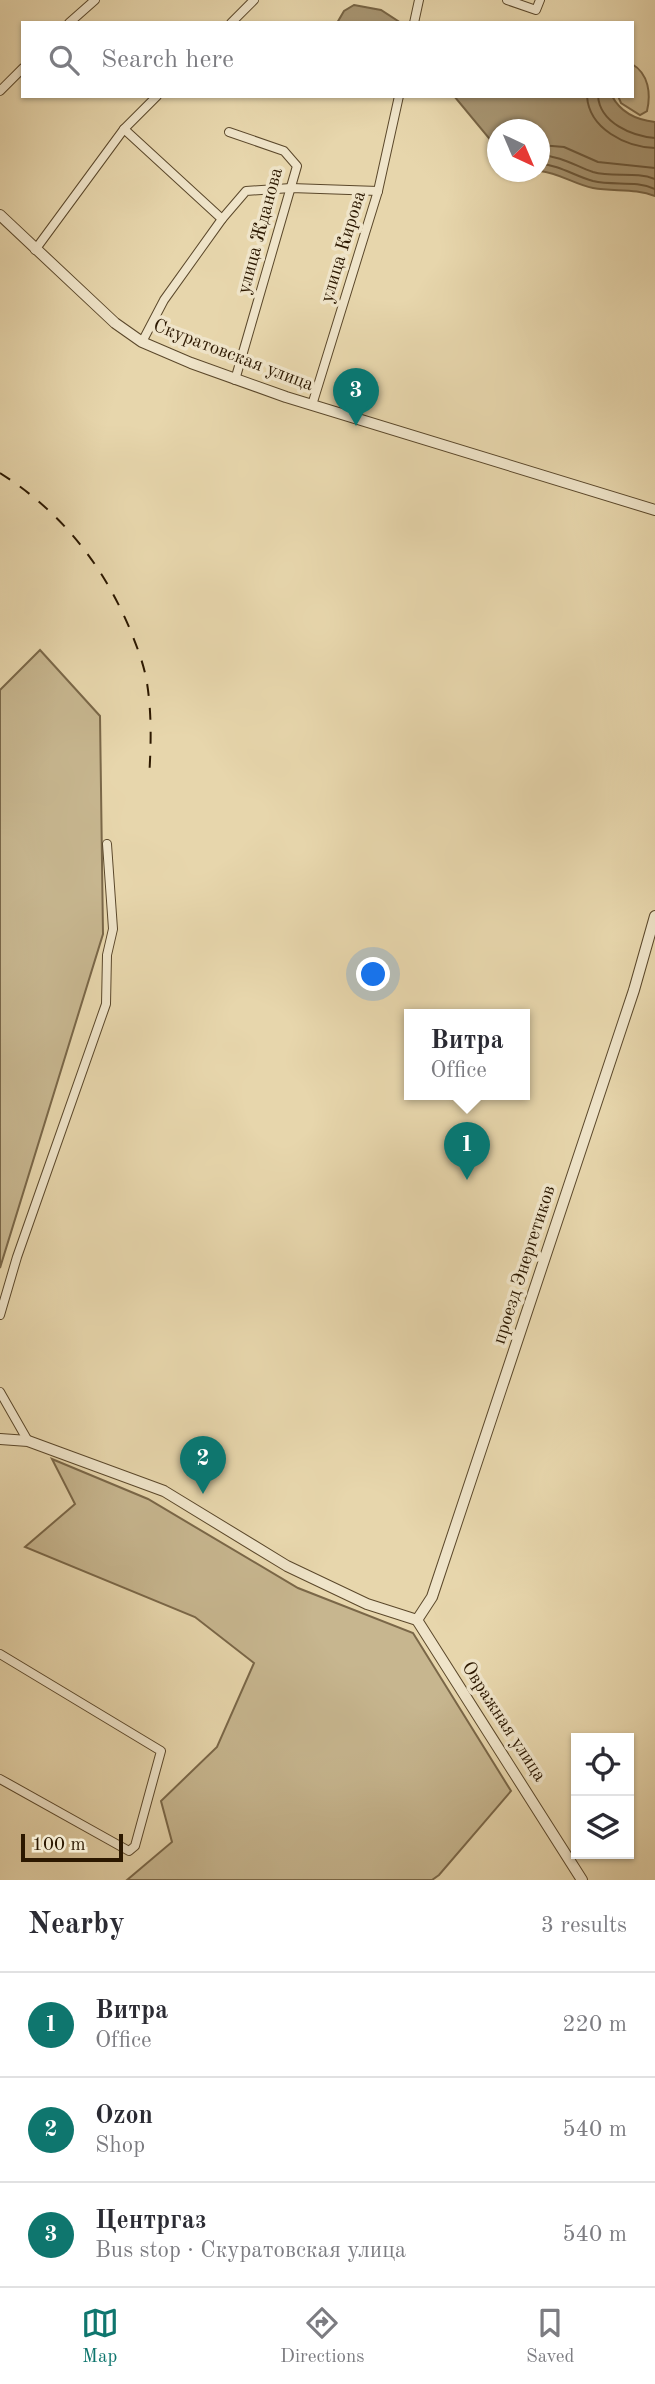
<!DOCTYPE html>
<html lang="en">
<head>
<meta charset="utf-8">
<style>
	body { margin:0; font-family:"Old Standard TT",serif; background:#f7f7f7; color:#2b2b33 }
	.controls { position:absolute; right:21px; bottom:21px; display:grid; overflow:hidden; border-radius:0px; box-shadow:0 2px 5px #0004 }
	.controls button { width:63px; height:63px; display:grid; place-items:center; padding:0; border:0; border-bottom:2px solid #e1e1e2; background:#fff; color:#2b2b33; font:35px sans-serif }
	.compass { position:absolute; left:487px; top:119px; width:63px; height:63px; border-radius:50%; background:#fff; box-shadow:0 2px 5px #0004; rotate:136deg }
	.scale { position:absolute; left:21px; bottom:18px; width:102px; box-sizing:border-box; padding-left:7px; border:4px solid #2c1800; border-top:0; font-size:19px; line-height:24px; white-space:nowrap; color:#2c1800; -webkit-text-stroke:5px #efe4c9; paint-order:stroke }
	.you { position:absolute; left:374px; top:975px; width:24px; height:24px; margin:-18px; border:5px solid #fff; border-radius:50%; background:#1a73e8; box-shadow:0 0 0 10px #1a73e833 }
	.badge { display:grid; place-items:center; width:46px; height:46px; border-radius:50%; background:#0f766e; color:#fff; font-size:23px; font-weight:700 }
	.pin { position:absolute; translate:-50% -58px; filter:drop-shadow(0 2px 4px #0008) }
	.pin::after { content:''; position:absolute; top:37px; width:24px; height:21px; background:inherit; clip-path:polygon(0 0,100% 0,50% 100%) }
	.popup { position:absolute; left:404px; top:1009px; width:126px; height:91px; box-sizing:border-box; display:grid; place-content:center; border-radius:0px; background:#fff; filter:drop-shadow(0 2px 5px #0005); font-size:23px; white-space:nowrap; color:#7c7c81 }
	.popup b { font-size:26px; color:#2b2b33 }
	.popup::after { content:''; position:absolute; left:50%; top:100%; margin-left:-14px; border:14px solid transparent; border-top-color:#fff }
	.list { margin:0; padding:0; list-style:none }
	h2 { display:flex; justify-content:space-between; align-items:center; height:91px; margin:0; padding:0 28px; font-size:30px }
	h2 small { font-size:23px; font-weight:400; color:#7c7c81 }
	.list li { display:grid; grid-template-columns:46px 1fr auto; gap:21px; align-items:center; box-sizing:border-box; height:105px; padding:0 28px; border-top:2px solid #e1e1e2 }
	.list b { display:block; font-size:26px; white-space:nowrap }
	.list p { margin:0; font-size:23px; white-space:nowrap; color:#7c7c81 }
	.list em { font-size:23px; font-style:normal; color:#7c7c81 }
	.icon { flex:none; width:38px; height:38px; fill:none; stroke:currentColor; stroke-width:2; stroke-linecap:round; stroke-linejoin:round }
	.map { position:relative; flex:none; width:655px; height:1880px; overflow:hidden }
	.search { position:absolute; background:#fff; box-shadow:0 2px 5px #0004; left:21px; right:21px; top:21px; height:77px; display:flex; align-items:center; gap:18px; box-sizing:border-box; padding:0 24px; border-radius:0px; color:#7c7c81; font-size:26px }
	.sheet { height:406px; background:#fff }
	nav { display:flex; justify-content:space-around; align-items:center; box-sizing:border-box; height:98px; border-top:2px solid #e1e1e2; background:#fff; font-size:19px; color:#7c7c81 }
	nav a { display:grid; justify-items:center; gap:4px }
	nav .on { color:#0f766e }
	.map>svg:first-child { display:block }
	.green { fill:#c7b68f; stroke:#7a6748; stroke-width:2 }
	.water { fill:#a79572; stroke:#766344; stroke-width:2 }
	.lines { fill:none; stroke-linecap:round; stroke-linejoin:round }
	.shore { stroke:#6a5639; stroke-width:2 }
	.minor-casing { stroke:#5b482b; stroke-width:10 }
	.tertiary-casing { stroke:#5b482b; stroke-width:12 }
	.minor { stroke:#efe4c9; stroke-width:8 }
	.tertiary { stroke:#efe4c9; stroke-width:10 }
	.rail { stroke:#2c1800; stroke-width:2; stroke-dasharray:12 12; stroke-linecap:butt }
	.labels { text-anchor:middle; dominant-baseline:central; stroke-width:7; stroke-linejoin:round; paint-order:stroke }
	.street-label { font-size:19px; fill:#2c1800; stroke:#efe4c9 }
</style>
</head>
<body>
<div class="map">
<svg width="655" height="1880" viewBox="0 0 655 1880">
	<rect width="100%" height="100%" fill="#e7d6ac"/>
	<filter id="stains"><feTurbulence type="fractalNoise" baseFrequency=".00286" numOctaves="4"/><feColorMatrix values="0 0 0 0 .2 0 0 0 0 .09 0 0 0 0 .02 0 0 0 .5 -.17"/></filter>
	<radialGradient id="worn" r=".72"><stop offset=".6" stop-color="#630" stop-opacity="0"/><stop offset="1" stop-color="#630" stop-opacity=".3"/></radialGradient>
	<g class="green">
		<path d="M632 64C649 74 651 94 647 111L640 115 621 103 618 96H632Z"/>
		<path d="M40 650 100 716 103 934 0 1268V690Z"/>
		<path d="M52 1459 148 1499 298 1588 413 1633 511 1791 439 1875 432 1880H127L172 1842 161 1801 217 1747 254 1663 195 1617 25 1547 75 1504Z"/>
	</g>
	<g class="water">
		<path d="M354 5 381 10 401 23H337L344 11Z"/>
		<path d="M454 96H612C621 113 637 120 655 122V196C635 188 614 192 593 188 574 184 559 173 540 171V130H498L497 148Z"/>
	</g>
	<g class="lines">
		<g class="shore">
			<path d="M587 96C589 129 626 147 655 148"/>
			<path d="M598 96C600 123 632 136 655 138"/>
			<path d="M540 145 564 147 598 162 655 168"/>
			<path d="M540 155C560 156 574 165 593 172 613 178 635 171 655 179"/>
			<path d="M540 164C560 165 574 176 593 181 614 186 635 180 655 189"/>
		</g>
		<defs>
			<g id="minor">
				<path d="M507 0 536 10 540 0"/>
				<path d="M69 23 95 0"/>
				<path d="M231 23 254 0"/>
				<path d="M414 23 419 0"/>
				<path d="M0 91 23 68"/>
				<path d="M124 129 222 219"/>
				<path d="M229 132 284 151 297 166 235 380"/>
				<path d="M35 250 124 129 157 96"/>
				<path d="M142 342 164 300 222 219 246 191 291 188 378 191"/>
				<path d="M312 405 378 191 399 96"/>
				<path d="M0 1315 17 1257 106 1004 107 955 113 929 107 844"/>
				<path d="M0 1392 28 1441"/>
				<path d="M0 1654 161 1751 135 1846 129 1851 0 1779"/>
			</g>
			<g id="tertiary">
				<path d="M0 215 115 323 142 342 191 363 286 397 655 510"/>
				<path d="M0 1439 28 1441 164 1491 287 1566 367 1604 417 1620"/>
				<path d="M417 1620 432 1597 634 990 655 916"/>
				<path d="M417 1620 582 1880"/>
			</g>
		</defs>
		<use href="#minor" class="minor-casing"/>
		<use href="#tertiary" class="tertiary-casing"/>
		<use href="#minor" class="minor"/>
		<use href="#tertiary" class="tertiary"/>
		<path class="rail" d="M0 473C60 511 101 562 129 627 136 644 144 664 147 683 152 715 151 747 149 779"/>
	</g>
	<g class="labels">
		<g class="street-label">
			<text transform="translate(261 231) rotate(-75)">улица Жданова</text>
			<text transform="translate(344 247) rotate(-73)">улица Кирова</text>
			<text transform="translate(233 356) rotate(21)">Скуратовская улица</text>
			<text transform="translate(525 1265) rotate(-72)">проезд Энергетиков</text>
			<text transform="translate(503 1722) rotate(57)">Овражная улица</text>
		</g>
	</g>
	<rect width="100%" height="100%" filter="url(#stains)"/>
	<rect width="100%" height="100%" fill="url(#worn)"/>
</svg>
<div class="controls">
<button><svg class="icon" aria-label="locate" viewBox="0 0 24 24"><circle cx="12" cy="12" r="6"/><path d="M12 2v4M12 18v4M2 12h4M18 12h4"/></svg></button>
<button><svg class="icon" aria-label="layers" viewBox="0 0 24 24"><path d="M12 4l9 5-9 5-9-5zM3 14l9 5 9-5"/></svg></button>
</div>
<svg class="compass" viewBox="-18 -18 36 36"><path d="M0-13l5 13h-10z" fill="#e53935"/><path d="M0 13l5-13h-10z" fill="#7c7c81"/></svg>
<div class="scale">100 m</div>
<div class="you"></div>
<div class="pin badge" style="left:467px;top:1180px">1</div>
<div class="popup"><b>Витра</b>Office</div>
<div class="pin badge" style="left:203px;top:1494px">2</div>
<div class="pin badge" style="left:356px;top:426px">3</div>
<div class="search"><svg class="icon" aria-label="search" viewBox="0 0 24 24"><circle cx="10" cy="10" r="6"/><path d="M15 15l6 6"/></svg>Search here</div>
</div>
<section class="sheet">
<h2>Nearby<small>3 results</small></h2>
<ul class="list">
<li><span class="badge">1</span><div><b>Витра</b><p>Office</p></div><em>220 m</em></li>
<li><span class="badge">2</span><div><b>Ozon</b><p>Shop</p></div><em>540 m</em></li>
<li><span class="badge">3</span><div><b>Центргаз</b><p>Bus stop · Скуратовская улица</p></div><em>540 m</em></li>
</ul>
</section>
<nav>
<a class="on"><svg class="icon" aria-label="map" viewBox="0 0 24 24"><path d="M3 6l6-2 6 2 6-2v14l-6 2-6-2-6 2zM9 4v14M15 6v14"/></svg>Map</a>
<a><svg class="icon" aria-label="directions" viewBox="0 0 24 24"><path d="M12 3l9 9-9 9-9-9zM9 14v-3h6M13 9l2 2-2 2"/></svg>Directions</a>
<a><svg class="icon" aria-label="saved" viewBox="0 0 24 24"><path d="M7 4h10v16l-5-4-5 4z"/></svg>Saved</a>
</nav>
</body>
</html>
